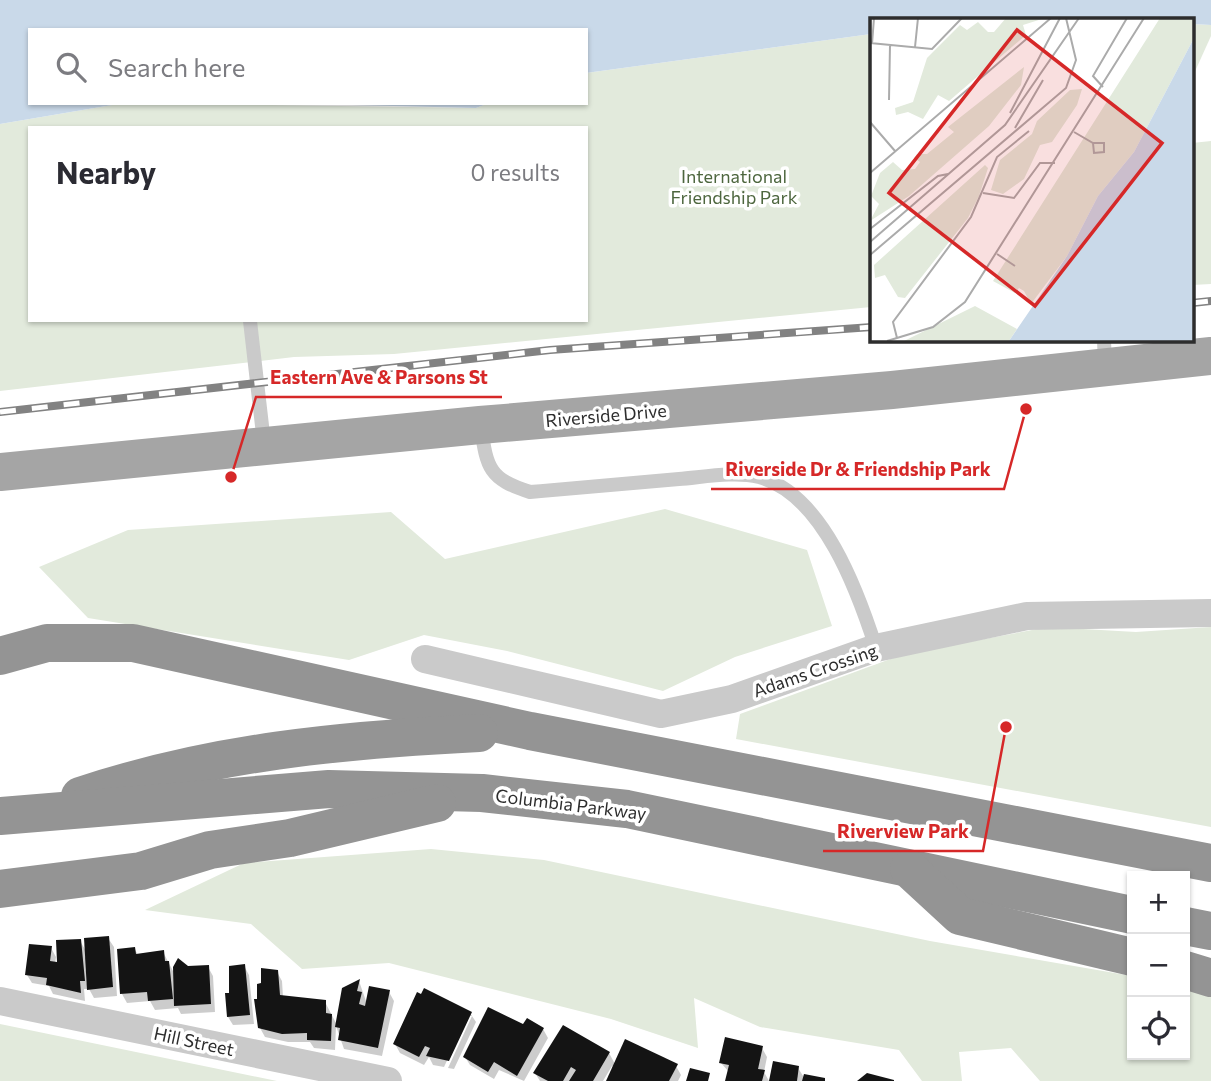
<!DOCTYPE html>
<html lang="en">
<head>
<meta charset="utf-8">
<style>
	body { margin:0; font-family:Commissioner,sans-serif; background:#f7f7f7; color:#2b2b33 }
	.controls { position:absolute; right:21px; bottom:21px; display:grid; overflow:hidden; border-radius:0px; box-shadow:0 2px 5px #0004 }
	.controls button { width:63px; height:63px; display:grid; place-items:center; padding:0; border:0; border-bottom:2px solid #e1e1e2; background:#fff; color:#2b2b33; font:35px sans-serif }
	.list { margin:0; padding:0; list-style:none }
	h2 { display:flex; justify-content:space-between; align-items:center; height:91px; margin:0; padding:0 28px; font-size:30px }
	h2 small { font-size:23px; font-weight:400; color:#7c7c81 }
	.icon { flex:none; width:38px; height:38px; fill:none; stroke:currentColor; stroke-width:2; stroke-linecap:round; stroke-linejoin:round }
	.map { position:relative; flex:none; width:1211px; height:1081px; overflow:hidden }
	.search { position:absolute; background:#fff; box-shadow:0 2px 5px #0004; left:28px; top:28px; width:560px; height:77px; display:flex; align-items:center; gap:18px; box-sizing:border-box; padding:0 24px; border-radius:0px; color:#7c7c81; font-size:26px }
	.panel { position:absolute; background:#fff; box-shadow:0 2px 5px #0004; left:28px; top:126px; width:560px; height:196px; border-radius:0px }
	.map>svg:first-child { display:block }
	.green { fill:#e2eadc; fill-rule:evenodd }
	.water { fill:#c9d9e9 }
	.shadow { fill:#0003 }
	.building { fill:#141414 }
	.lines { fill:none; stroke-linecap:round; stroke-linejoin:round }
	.lane { stroke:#cacaca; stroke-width:14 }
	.street { stroke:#cacaca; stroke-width:28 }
	.primary { stroke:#a5a5a5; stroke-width:38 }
	.highway { stroke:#949494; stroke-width:38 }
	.rail-casing { stroke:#828282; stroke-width:8 }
	.rail { stroke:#fff; stroke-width:5; stroke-dasharray:16; stroke-linecap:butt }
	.labels { text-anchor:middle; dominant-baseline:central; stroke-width:7; stroke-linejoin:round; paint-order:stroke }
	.park-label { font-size:18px; fill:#4d663e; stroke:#fff }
	.street-label { font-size:18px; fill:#2d2d2d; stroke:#fff }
	.inset-road { fill:none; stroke:#ababab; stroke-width:2 }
	.view { fill:#d62828; fill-opacity:0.15; stroke:#d62828; stroke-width:3.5 }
	.inset-edge { fill:none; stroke:#2d2d2d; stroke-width:3.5 }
	.leader { fill:none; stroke:#d62828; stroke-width:2.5 }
	.callout-dot { fill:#d62828; stroke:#fff; stroke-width:2.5 }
	.callout-label { font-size:19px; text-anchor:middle; font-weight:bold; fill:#d62828; stroke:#fff; stroke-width:7; stroke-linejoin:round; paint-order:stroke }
</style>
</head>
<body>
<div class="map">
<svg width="1211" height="1081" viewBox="0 0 1211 1081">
	<rect width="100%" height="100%" fill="#fff"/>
	<g class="green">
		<path d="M1192 24 1211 25V36L1192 78Z"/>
		<path d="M871 34V307L394 354 294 357 0 391V124L124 103 476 108 489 103H586V73ZM30 128H586V320H30Z"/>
		<path d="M1211 141V284L1192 285V143Z"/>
		<path d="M665 509 807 550 832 626 735 657 663 691 507 651 424 635 349 660 88 618 39 567 128 530 391 512 445 559Z"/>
		<path d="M1048 627 1136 632 1211 627V827L736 739 740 714 904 654Z"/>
		<path d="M431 849 544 860 930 941 1132 976V1055H1185V988L1211 996V1081H1040L1011 1048 959 1052 962 1081H922L899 1050 760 1027 694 998 698 1048 611 1019 389 963 302 969 251 924 145 910 244 863Z"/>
		<path d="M0 1024 277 1081H0Z"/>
	</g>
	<g class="water">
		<path d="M0 0H1211V25L1192 24V19H872L871 34 586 73V30H30V103H124L0 124Z"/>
		<path d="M269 103H489L476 108Z"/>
	</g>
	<g class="shadow">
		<path d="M108 938 114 947 117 996 94 998 89 989H84L85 1001 53 994 49 986 32 983 27 975 51 948 56 957 55 964 80 941 86 951Z"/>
		<path d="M134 948 138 955 163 952 173 971 208 967 213 976 215 1012 181 1014 178 1008 155 1010 150 1001 127 1003 122 994 119 950Z"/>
		<path d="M244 966 249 975 254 1024 233 1025 228 1017 231 994Z"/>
		<path d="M277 972 282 981 283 997 325 1002 337 1025 359 981 367 1004 389 992 394 1001 382 1056 344 1049 336 1026 335 1050 314 1048 310 1042H288L265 1037 260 1028Z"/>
		<path d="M470 1013 476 1022 454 1069 448 1068 472 1016H468L444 1067 433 1065 429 1057 424 1065 400 1053 395 1044Z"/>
		<path d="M543 1029 548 1038 524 1081 499 1070 494 1079 470 1065 465 1057Z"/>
		<path d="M762 1048 767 1057 764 1072 769 1081H727L729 1072 721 1063Z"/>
		<path d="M609 1053 615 1064 676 1066 681 1075 678 1081H607L614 1067 612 1066 603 1081H540L535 1073Z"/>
		<path d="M798 1068 805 1079 825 1081H771Z"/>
	</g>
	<g class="building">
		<path d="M109 936 113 987 87 990 84 938Z"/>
		<path d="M81 939 85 981H80L81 993 46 985 47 978 25 975 29 944 52 946 50 961 57 962 56 940Z"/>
		<path d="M135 947 136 954 164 950 165 961H169L173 999 148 1001 147 992 120 994 117 949Z"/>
		<path d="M178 958 188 966 209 965 211 1004 174 1006 173 967Z"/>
		<path d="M245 964 250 1015 227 1017 225 993H229V966Z"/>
		<path d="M261 968 278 970 280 995 326 1000V1013L332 1014 331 1041 307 1040V1033L282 1034 258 1028 254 999H257V984L261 983Z"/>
		<path d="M360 979 357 991 362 992 359 1004 365 1006 369 986 390 990 378 1048 338 1040 340 1028 335 1027 342 988Z"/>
		<path d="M424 988 472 1012 449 1061 426 1056 430 1048 425 1046 419 1057 393 1044 417 992 421 994Z"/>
		<path d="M488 1007 523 1024 527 1018 544 1028 517 1076 494 1062 488 1072 463 1057Z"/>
		<path d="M563 1025 610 1052 593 1081H569L576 1070 571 1067 563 1081H548L533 1073Z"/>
		<path d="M725 1037 763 1046 758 1069 765 1070 762 1081H725L729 1065 719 1063Z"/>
		<path d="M625 1039 678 1064 669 1081H606Z"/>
		<path d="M773 1061 799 1066 797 1081H769Z"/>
		<path d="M690 1068 710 1073 708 1081H686Z"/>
		<path d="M867 1073 894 1080V1081H857Z"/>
		<path d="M804 1074 825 1078V1081H802Z"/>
	</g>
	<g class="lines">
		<g class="lane">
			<path d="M250 321 264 443"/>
			<path d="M1104 340 1105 365"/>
			<path d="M481 428C487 468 489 479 530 492 580 488 630 483 679 479 704 477 735 471 759 477 823 494 858 592 876 648"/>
		</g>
		<g class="street">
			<path d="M425 659 661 714 732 699 876 648 1027 616 1211 613"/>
			<path d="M0 1001 388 1081"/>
		</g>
		<path class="primary" d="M0 472 480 425 892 390 1211 356"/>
		<g class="highway">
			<path d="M0 656 47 643H133L530 731 1211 863"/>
			<path d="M80 796C212 752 341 740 479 733"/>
			<path d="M0 816 329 789 482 793 627 809 1132 915"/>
			<path d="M909 869 960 916 1132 957"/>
			<path d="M0 889 141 871 210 850 290 838 437 803"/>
			<path d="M1185 926 1211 931"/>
			<path d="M1185 970 1211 978"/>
		</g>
		<defs>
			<g id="rail">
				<path d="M1192 303 1211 301"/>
				<path d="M0 412 550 350 872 327"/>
			</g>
		</defs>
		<use href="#rail" class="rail-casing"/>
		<use href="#rail" class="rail"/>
	</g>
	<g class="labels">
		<g class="park-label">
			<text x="734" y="176">International<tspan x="734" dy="21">Friendship Park</tspan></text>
		</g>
		<g class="street-label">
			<text transform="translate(606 415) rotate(-5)">Riverside Drive</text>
			<text transform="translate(815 670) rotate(-19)">Adams Crossing</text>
			<text transform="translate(571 804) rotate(7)">Columbia Parkway</text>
			<text transform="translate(194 1041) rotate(12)">Hill Street</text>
		</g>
	</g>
	<g transform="translate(870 18)">
		<rect width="324" height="324" fill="#fff"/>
		<path d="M136 0H175L153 7 156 17 79 83 68 77 53 101 38 94 26 97 25 90 43 84 57 40 90 7 97 12 108 4 118 14H124ZM290 0H324V20L264 134 228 178 197 238 161 286 154 273 149 270 145 275 123 263ZM154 49 151 67 119 108 39 178 0 203 9 186 1 178 10 155 23 144 32 152 45 151 50 144 44 140 47 136H57L84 114 78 109ZM212 71 207 87 182 124 170 127 154 161 133 176 121 172 130 142 162 116 167 103 200 72ZM115 147 118 150 109 178 98 200 35 280 28 279 15 257 5 260 4 247ZM105 288 147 311 139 323H34Z" fill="#e2eadc"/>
		<path d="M324 20V323H139L197 238 228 178 264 134Z" fill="#c9d9e9"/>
		<path class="inset-road" d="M0 25 62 31 92 0M2 26 4 0M45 29 48 0M233 69 223 58 257 0M19 82 20 27M140 95 190 0M0 104 25 133M145 110 173 62M204 114 223 125H234V134L224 135 223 125M0 155 181 0M113 175 144 180 170 145H185M0 211 68 158 78 156M0 224 135 107 209 0M127 236 145 248M0 237 196 70 206 42 196 0M27 320 23 304 101 199 127 139 159 113M17 323 63 309 95 284 274 0"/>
		<path class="view" d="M147 12 292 125 165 288 19 175Z"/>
		<rect width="324" height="324" class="inset-edge"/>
	</g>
	<path class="leader" d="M231 477L256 397H502M1026 409L1004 489H711M1006 727L983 851H823"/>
	<g class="callout-dot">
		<circle cx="231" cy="477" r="7"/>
		<circle cx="1026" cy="409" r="7"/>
		<circle cx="1006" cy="727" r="7"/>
	</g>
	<g class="callout-label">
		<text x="379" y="384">Eastern Ave &amp; Parsons St</text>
		<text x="858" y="476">Riverside Dr &amp; Friendship Park</text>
		<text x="903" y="838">Riverview Park</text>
	</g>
</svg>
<div class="controls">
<button>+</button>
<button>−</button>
<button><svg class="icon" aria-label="locate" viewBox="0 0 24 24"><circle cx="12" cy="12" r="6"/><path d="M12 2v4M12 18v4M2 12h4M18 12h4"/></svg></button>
</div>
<div class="search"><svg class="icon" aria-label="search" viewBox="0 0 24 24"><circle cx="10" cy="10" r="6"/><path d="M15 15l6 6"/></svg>Search here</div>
<section class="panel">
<h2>Nearby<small>0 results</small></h2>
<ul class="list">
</ul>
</section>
</div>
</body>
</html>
